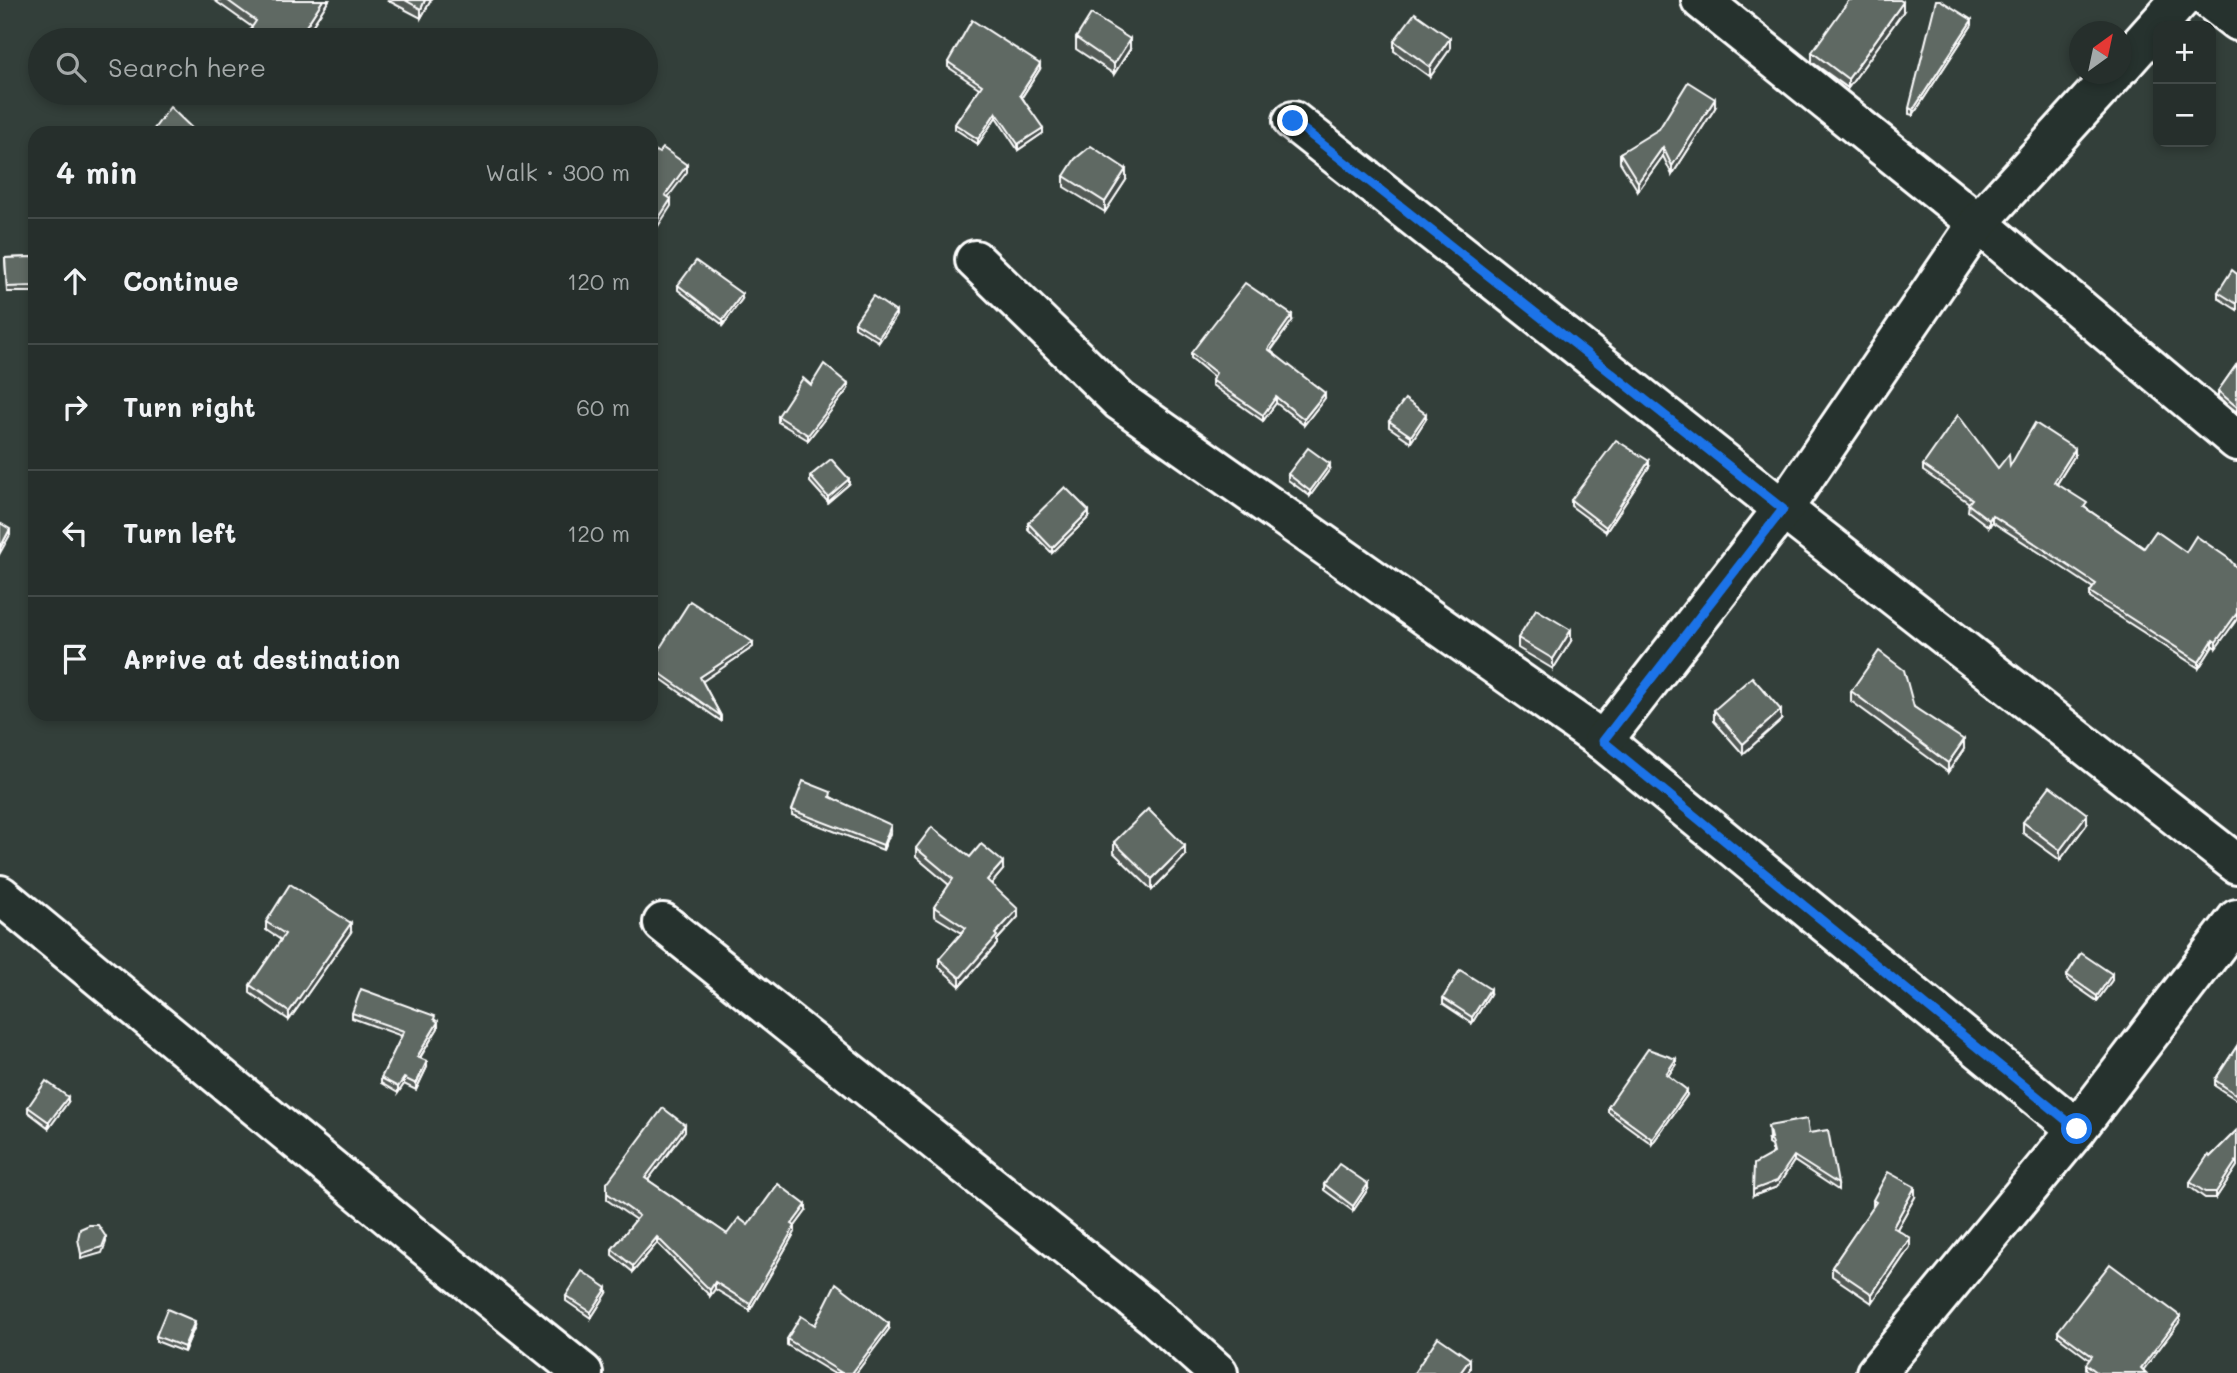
<!DOCTYPE html>
<html lang="en">
<head>
<meta charset="utf-8">
<style>
	body { margin:0; font-family:Mali,sans-serif; background:#2e3734; color:#f1f3f6 }
	.controls { position:absolute; right:21px; top:21px; display:grid; overflow:hidden; border-radius:14px; box-shadow:0 4px 10px #0003 }
	.controls button { width:63px; height:63px; display:grid; place-items:center; padding:0; border:0; border-bottom:2px solid #424a48; background:#262f2c; color:#f1f3f6; font:35px sans-serif }
	.compass { position:absolute; left:2069px; top:21px; width:63px; height:63px; border-radius:50%; background:#262f2c; box-shadow:0 4px 10px #0003; rotate:33deg }
	.stop { position:absolute; width:21px; height:21px; margin:-16px; border:5px solid #1a73e8; border-radius:50%; background:#fff }
	.stop.end { background:#1a73e8; border-color:#fff; box-shadow:0 2px 7px #0008 }
	.list { margin:0; padding:0; list-style:none }
	h2 { display:flex; justify-content:space-between; align-items:center; height:91px; margin:0; padding:0 28px; font-size:30px }
	h2 small { font-size:23px; font-weight:400; color:#a4a9a9 }
	.list li { display:grid; grid-template-columns:46px 1fr auto; gap:21px; align-items:center; box-sizing:border-box; height:126px; padding:0 28px; border-top:2px solid #424a48 }
	.list b { display:block; font-size:26px; white-space:nowrap }
	.list em { font-size:23px; font-style:normal; color:#a4a9a9 }
	.icon { flex:none; width:38px; height:38px; fill:none; stroke:currentColor; stroke-width:2; stroke-linecap:round; stroke-linejoin:round }
	.map { position:relative; flex:none; width:2237px; height:1373px; overflow:hidden }
	.search { position:absolute; background:#262f2c; box-shadow:0 4px 10px #0003; left:28px; top:28px; width:630px; height:77px; display:flex; align-items:center; gap:18px; box-sizing:border-box; padding:0 24px; border-radius:38px; color:#a4a9a9; font-size:26px }
	.panel { position:absolute; background:#262f2c; box-shadow:0 4px 10px #0003; left:28px; top:126px; width:630px; height:595px; border-radius:21px }
	.map>svg:first-child { display:block }
	.lines { fill:none; stroke-linecap:round; stroke-linejoin:round }
	.minor-casing { stroke:#fff; stroke-width:44 }
	.minor { stroke:#26332d; stroke-width:38 }
	.wall { fill:#525a56; stroke:#fff; stroke-width:2 }
	.shaded-wall { fill:#424a46; stroke:#fff; stroke-width:2 }
	.building { fill:#5f6964; stroke:#fff; stroke-width:2 }
	.route { stroke:#1a73e8; stroke-width:9 }
</style>
</head>
<body>
<div class="map">
<svg width="2237" height="1373" viewBox="0 0 2237 1373">
	<rect width="100%" height="100%" fill="#333f3a"/>
	<filter id="ink" filterUnits="userSpaceOnUse"><feTurbulence type="fractalNoise" baseFrequency=".0143" numOctaves="2"/><feDisplacementMap in="SourceGraphic" scale="14" xChannelSelector="R" yChannelSelector="G"/><feConvolveMatrix kernelMatrix="1 2 1 2 8 2 1 2 1" color-interpolation-filters="sRGB"/></filter>
	<g filter="url(#ink)">
		<g class="lines">
			<defs>
				<g id="minor">
					<path d="M1701 0 1978 223 2237 441"/>
					<path d="M2210 0 2237 21"/>
					<path d="M2122 65 2180 0"/>
					<path d="M1293 121 1783 509 2237 864"/>
					<path d="M975 260 1120 401 1603 741 2077 1129"/>
					<path d="M1603 741 1783 509 1978 223 2114 74"/>
					<path d="M0 895 415 1238 583 1373"/>
					<path d="M663 923 1154 1316 1218 1373"/>
					<path d="M1876 1373 2077 1129 2237 919"/>
				</g>
			</defs>
			<use href="#minor" class="minor-casing"/>
			<use href="#minor" class="minor"/>
		</g>
		<g class="wall">
			<path d="M214 0H329L303 40H251L250 30 252 27Z"/>
			<path d="M387 0H431L421 18Z"/>
			<path d="M1903 12 1848 88 1812 62V52Z"/>
			<path d="M1972 25 1913 115 1909 114V108Z"/>
			<path d="M1076 38 1130 49 1114 74 1076 49Z"/>
			<path d="M1394 41 1450 49 1430 77 1394 51Z"/>
			<path d="M948 62 1040 69 1022 97 1043 133 1018 150 996 117 978 144 955 129V124L979 88 948 67Z"/>
			<path d="M1715 108 1672 175 1663 156 1638 191 1620 162V153Z"/>
			<path d="M1064 176 1126 180 1105 212 1064 187Z"/>
			<path d="M34 257 35 292H7L5 258Z"/>
			<path d="M2237 274V310L2218 298V292Z"/>
			<path d="M678 285 742 299 723 325 678 290Z"/>
			<path d="M896 317 879 342 855 327V322Z"/>
			<path d="M1292 321 1271 351 1325 398 1304 425 1276 403 1263 421 1212 385V380L1214 377 1191 358V353Z"/>
			<path d="M2237 364V412L2218 397V391Z"/>
			<path d="M811 385 848 389 808 440 778 422V416Z"/>
			<path d="M1426 419 1411 442 1389 427V421Z"/>
			<path d="M2075 455 2057 484 2087 509 2144 548 2186 552 2237 568V619L2216 648 2213 646 2199 668 2090 598V592L2093 588 2051 560 1992 522 1989 527 1968 511 1969 503 1923 471V465L1998 468Z"/>
			<path d="M1649 467 1606 532 1571 506V500Z"/>
			<path d="M1330 469 1310 496 1288 480V474Z"/>
			<path d="M810 476 849 484 828 502 810 482Z"/>
			<path d="M1089 517 1052 553 1028 529V523Z"/>
			<path d="M1518 638 1571 641 1553 669 1518 648Z"/>
			<path d="M753 647 702 681 721 716V721L651 672V667Z"/>
			<path d="M1851 691 1914 707 1964 749 1948 772 1851 701Z"/>
			<path d="M1714 710 1781 720 1743 754 1714 721Z"/>
			<path d="M831 797 891 831 883 850 792 815V810Z"/>
			<path d="M2023 822 2087 824 2060 860 2023 833Z"/>
			<path d="M1114 842 1185 856 1152 890 1114 853Z"/>
			<path d="M916 848 970 857 1003 870 991 884 1018 917 997 940V944L960 986 939 967V959L962 933 934 916V907L949 885 916 857Z"/>
			<path d="M266 922 351 932 289 1020 250 993V985L281 940 266 930Z"/>
			<path d="M2067 975 2112 980 2097 1001 2067 980Z"/>
			<path d="M1490 994 1472 1023 1443 1004V998Z"/>
			<path d="M352 1013 435 1020 438 1028 420 1058 427 1067 416 1090 404 1084 398 1093 381 1083V1078L402 1036 352 1018Z"/>
			<path d="M2237 1046V1100L2215 1086V1080Z"/>
			<path d="M1676 1064 1668 1076 1687 1095 1652 1144 1608 1112V1107Z"/>
			<path d="M68 1102 49 1128 28 1112V1107Z"/>
			<path d="M1768 1126 1809 1133 1838 1184V1190L1794 1161 1777 1187 1753 1196 1773 1154 1771 1146 1768 1144V1139L1769 1138Z"/>
			<path d="M2237 1130V1166L2216 1198H2205L2190 1187V1182L2210 1157Z"/>
			<path d="M685 1131 648 1180 727 1234 748 1225 806 1211 795 1226V1232L750 1310 715 1289 710 1296 657 1243 633 1272 612 1255V1249L636 1220 607 1200V1183Z"/>
			<path d="M1324 1184 1368 1189 1353 1211 1324 1190Z"/>
			<path d="M1915 1197 1897 1229 1910 1247 1872 1303 1832 1276V1267L1873 1207V1200Z"/>
			<path d="M607 1293 591 1318 566 1301V1296Z"/>
			<path d="M2180 1321 2143 1370 2146 1373H2091L2086 1369V1364L2090 1360 2058 1336V1331Z"/>
			<path d="M815 1325 889 1329 856 1373H833L787 1345V1339Z"/>
			<path d="M195 1326 184 1352 156 1341V1336Z"/>
		</g>
		<g class="shaded-wall">
			<path d="M323 0H329L303 40H297Z"/>
			<path d="M425 0H431L421 18V9Z"/>
			<path d="M1903 2V12L1848 88V79Z"/>
			<path d="M1972 20V25L1913 115V110Z"/>
			<path d="M1450 38V49L1430 77V67Z"/>
			<path d="M1130 39V49L1114 74V64Z"/>
			<path d="M1040 64V69L1020 100V95Z"/>
			<path d="M1715 99V108L1672 175V166Z"/>
			<path d="M996 112V117L978 144V139Z"/>
			<path d="M1043 128V133L1018 150V144Z"/>
			<path d="M1663 147V156L1638 191V182Z"/>
			<path d="M687 165V172L665 201V195Z"/>
			<path d="M1126 169V180L1105 212V202Z"/>
			<path d="M671 199V206L651 237V230Z"/>
			<path d="M742 294V299L723 325V320Z"/>
			<path d="M896 312V317L879 342V337Z"/>
			<path d="M1292 315V321L1268 354V349Z"/>
			<path d="M848 384V389L808 440V435Z"/>
			<path d="M1325 393V398L1304 425V419Z"/>
			<path d="M1276 397V403L1263 421V415Z"/>
			<path d="M1426 414V419L1411 442V436Z"/>
			<path d="M2075 449V455L2054 488V482Z"/>
			<path d="M1649 461V467L1606 532V527Z"/>
			<path d="M1330 464V469L1310 496V491Z"/>
			<path d="M849 479V484L828 502V497Z"/>
			<path d="M1089 511V517L1052 553V548Z"/>
			<path d="M1992 515V522L1989 527V520Z"/>
			<path d="M10 529V535L0 553V548Z"/>
			<path d="M2237 613V619L2216 648V642Z"/>
			<path d="M1571 630V641L1553 669V659Z"/>
			<path d="M2213 640V646L2199 668V662Z"/>
			<path d="M753 642V647L700 683V677Z"/>
			<path d="M1781 710V720L1743 754V744Z"/>
			<path d="M1964 740V749L1948 772V763Z"/>
			<path d="M2087 814V824L2060 860V850Z"/>
			<path d="M891 825V831L883 850V845Z"/>
			<path d="M1185 846V856L1152 890V879Z"/>
			<path d="M1003 862V870L987 889V880Z"/>
			<path d="M1018 909V917L997 940V944L960 986V978L995 934Z"/>
			<path d="M351 923V932L289 1020V1012Z"/>
			<path d="M2112 974V980L2097 1001V996Z"/>
			<path d="M1490 989V994L1472 1023V1017Z"/>
			<path d="M438 1022V1028L417 1062V1057Z"/>
			<path d="M1676 1059V1064L1666 1079V1074Z"/>
			<path d="M427 1061V1067L416 1090V1084Z"/>
			<path d="M404 1078V1084L398 1093V1087Z"/>
			<path d="M1687 1090V1095L1652 1144V1139Z"/>
			<path d="M68 1097V1102L49 1128V1122Z"/>
			<path d="M685 1125V1131L645 1184V1178Z"/>
			<path d="M1794 1156V1161L1777 1187 1753 1196V1190Z"/>
			<path d="M2237 1160V1166L2216 1198V1192Z"/>
			<path d="M1368 1184V1189L1353 1211V1206Z"/>
			<path d="M1915 1187V1197L1893 1236V1227Z"/>
			<path d="M806 1205V1211L795 1226V1232L750 1310V1304L792 1224Z"/>
			<path d="M106 1237V1242L102 1253 81 1259V1254Z"/>
			<path d="M657 1237V1243L633 1272V1266Z"/>
			<path d="M1910 1238V1247L1872 1303V1294Z"/>
			<path d="M715 1282V1289L710 1296V1290Z"/>
			<path d="M607 1288V1293L591 1318V1312Z"/>
			<path d="M2180 1316V1321L2141 1373V1368Z"/>
			<path d="M195 1321V1326L184 1352V1347Z"/>
			<path d="M889 1324V1329L856 1373H852Z"/>
			<path d="M1470 1359V1369L1467 1373H1460Z"/>
		</g>
		<g class="building">
			<path d="M227 0H323L297 40H265L250 30 256 21Z"/>
			<path d="M405 0H425L421 9Z"/>
			<path d="M1849 0H1900L1903 2 1848 79 1812 52Z"/>
			<path d="M1936 0H1940L1972 20 1913 110 1909 108Z"/>
			<path d="M1415 13 1450 38 1430 67 1394 41Z"/>
			<path d="M1091 14 1130 39 1114 64 1076 38Z"/>
			<path d="M972 20 1040 64 1020 95 1043 128 1018 144 996 112 978 139 955 124 982 85 948 62Z"/>
			<path d="M1688 82 1715 99 1672 166 1663 147 1638 182 1620 153 1659 129Z"/>
			<path d="M170 107 197 133H151Z"/>
			<path d="M1091 146 1126 169 1105 202 1064 176 1075 159Z"/>
			<path d="M651 148 659 153 663 148 687 165 665 195 671 199 651 230Z"/>
			<path d="M34 257 35 286 7 287 5 258Z"/>
			<path d="M696 261 742 294 723 320 678 285Z"/>
			<path d="M2232 270 2237 274V304L2218 292Z"/>
			<path d="M1245 283 1292 315 1268 349 1325 393 1304 419 1276 397 1263 415 1212 380 1216 373 1191 353Z"/>
			<path d="M873 296 896 312 879 337 855 322Z"/>
			<path d="M824 364 848 384 808 435 778 416 803 378 811 385Z"/>
			<path d="M2237 364V407L2218 391Z"/>
			<path d="M1405 399 1426 414 1411 436 1389 421Z"/>
			<path d="M1958 415 1998 468 2009 454 2010 466 2035 423 2075 449 2054 482 2087 503 2084 507 2144 548 2156 531 2186 552 2196 536 2228 558 2237 568V613L2216 642 2213 640 2199 662 2090 592 2096 584 2051 554 1992 515 1989 520 1968 504 1972 499 1923 465Z"/>
			<path d="M1616 440 1649 461 1606 527 1571 500Z"/>
			<path d="M1308 448 1330 464 1310 491 1288 474Z"/>
			<path d="M831 459 849 479 828 497 810 476Z"/>
			<path d="M1065 487 1089 511 1052 548 1028 523Z"/>
			<path d="M0 523 10 529 0 548Z"/>
			<path d="M690 601 753 642 700 677 721 716 651 667V662Z"/>
			<path d="M1536 609 1571 630 1553 659 1518 638Z"/>
			<path d="M1879 651 1904 670 1914 707 1964 740 1948 763 1851 691Z"/>
			<path d="M1752 677 1781 710 1743 744 1714 710Z"/>
			<path d="M803 781 831 792 830 797 891 825 883 845 792 810Z"/>
			<path d="M2050 786 2087 814 2060 850 2023 822Z"/>
			<path d="M1148 809 1185 846 1152 879 1114 842Z"/>
			<path d="M932 827 970 857 981 844 1003 862 987 880 1018 909 995 934 997 936 960 978 939 959 966 928 934 907 953 879 916 848Z"/>
			<path d="M290 884 351 923 289 1012 250 985 285 934 266 922Z"/>
			<path d="M2081 953 2112 974 2097 996 2067 975Z"/>
			<path d="M1460 970 1490 989 1472 1017 1443 998Z"/>
			<path d="M361 989 435 1016 434 1019 438 1022 417 1057 427 1061 416 1084 404 1078 398 1087 381 1078 404 1031 352 1013Z"/>
			<path d="M2237 1046V1095L2215 1080Z"/>
			<path d="M1648 1049 1676 1059 1666 1074 1687 1090 1652 1139 1608 1107Z"/>
			<path d="M46 1081 68 1097 49 1122 28 1107Z"/>
			<path d="M663 1108 685 1125 645 1178 727 1234 739 1218 748 1225 778 1184 806 1205 792 1224 795 1226 750 1304 715 1282 710 1290 657 1237 633 1266 612 1249 639 1216 607 1193V1183Z"/>
			<path d="M1807 1119 1809 1133 1828 1130 1838 1184 1794 1156 1777 1181 1753 1190 1754 1164 1774 1153 1771 1141 1768 1139 1771 1138 1768 1126Z"/>
			<path d="M2237 1130V1160L2216 1192H2205L2190 1182 2208 1155 2210 1157Z"/>
			<path d="M1339 1164 1368 1184 1353 1206 1324 1184Z"/>
			<path d="M1888 1172 1915 1187 1893 1227 1910 1238 1872 1294 1832 1267 1876 1202 1873 1200Z"/>
			<path d="M89 1225H98L106 1237 102 1247 81 1254 78 1239 80 1229Z"/>
			<path d="M2110 1264 2180 1316 2141 1368 2146 1373H2098L2086 1364 2092 1356 2058 1331Z"/>
			<path d="M582 1271 607 1288 591 1312 566 1296Z"/>
			<path d="M836 1283 889 1324 852 1373H842L787 1339 801 1316 815 1325Z"/>
			<path d="M167 1309 195 1321 184 1347 156 1336Z"/>
			<path d="M1438 1337 1470 1359 1460 1373H1414Z"/>
		</g>
	</g>
	<g class="lines" filter="url(#ink)">
		<path class="route" d="M1293 121 1783 509 1603 741 2077 1129"/>
	</g>
</svg>
<div class="controls">
<button>+</button>
<button>−</button>
</div>
<svg class="compass" viewBox="-18 -18 36 36"><path d="M0-13l5 13h-10z" fill="#e53935"/><path d="M0 13l5-13h-10z" fill="#a4a9a9"/></svg>
<div class="stop" style="left:2077px;top:1129px"></div>
<div class="stop end" style="left:1293px;top:121px"></div>
<div class="search"><svg class="icon" aria-label="search" viewBox="0 0 24 24"><circle cx="10" cy="10" r="6"/><path d="M15 15l6 6"/></svg>Search here</div>
<section class="panel">
<h2>4 min<small>Walk · 300 m</small></h2>
<ul class="list">
<li><svg class="icon" aria-label="ahead" viewBox="0 0 24 24"><path d="M12 20V5M6 11l6-6 6 6"/></svg><div><b>Continue</b></div><em>120 m</em></li>
<li><svg class="icon" aria-label="right" viewBox="0 0 24 24"><path d="M7 20v-9h11M14 6l5 5-5 5"/></svg><div><b>Turn right</b></div><em>60 m</em></li>
<li><svg class="icon" aria-label="left" viewBox="0 0 24 24"><path d="M17 20v-9H6M10 6l-5 5 5 5"/></svg><div><b>Turn left</b></div><em>120 m</em></li>
<li><svg class="icon" aria-label="arrive" viewBox="0 0 24 24"><path d="M6 21V4h12l-3 4 3 4H6"/></svg><div><b>Arrive at destination</b></div></li>
</ul>
</section>
</div>
</body>
</html>
